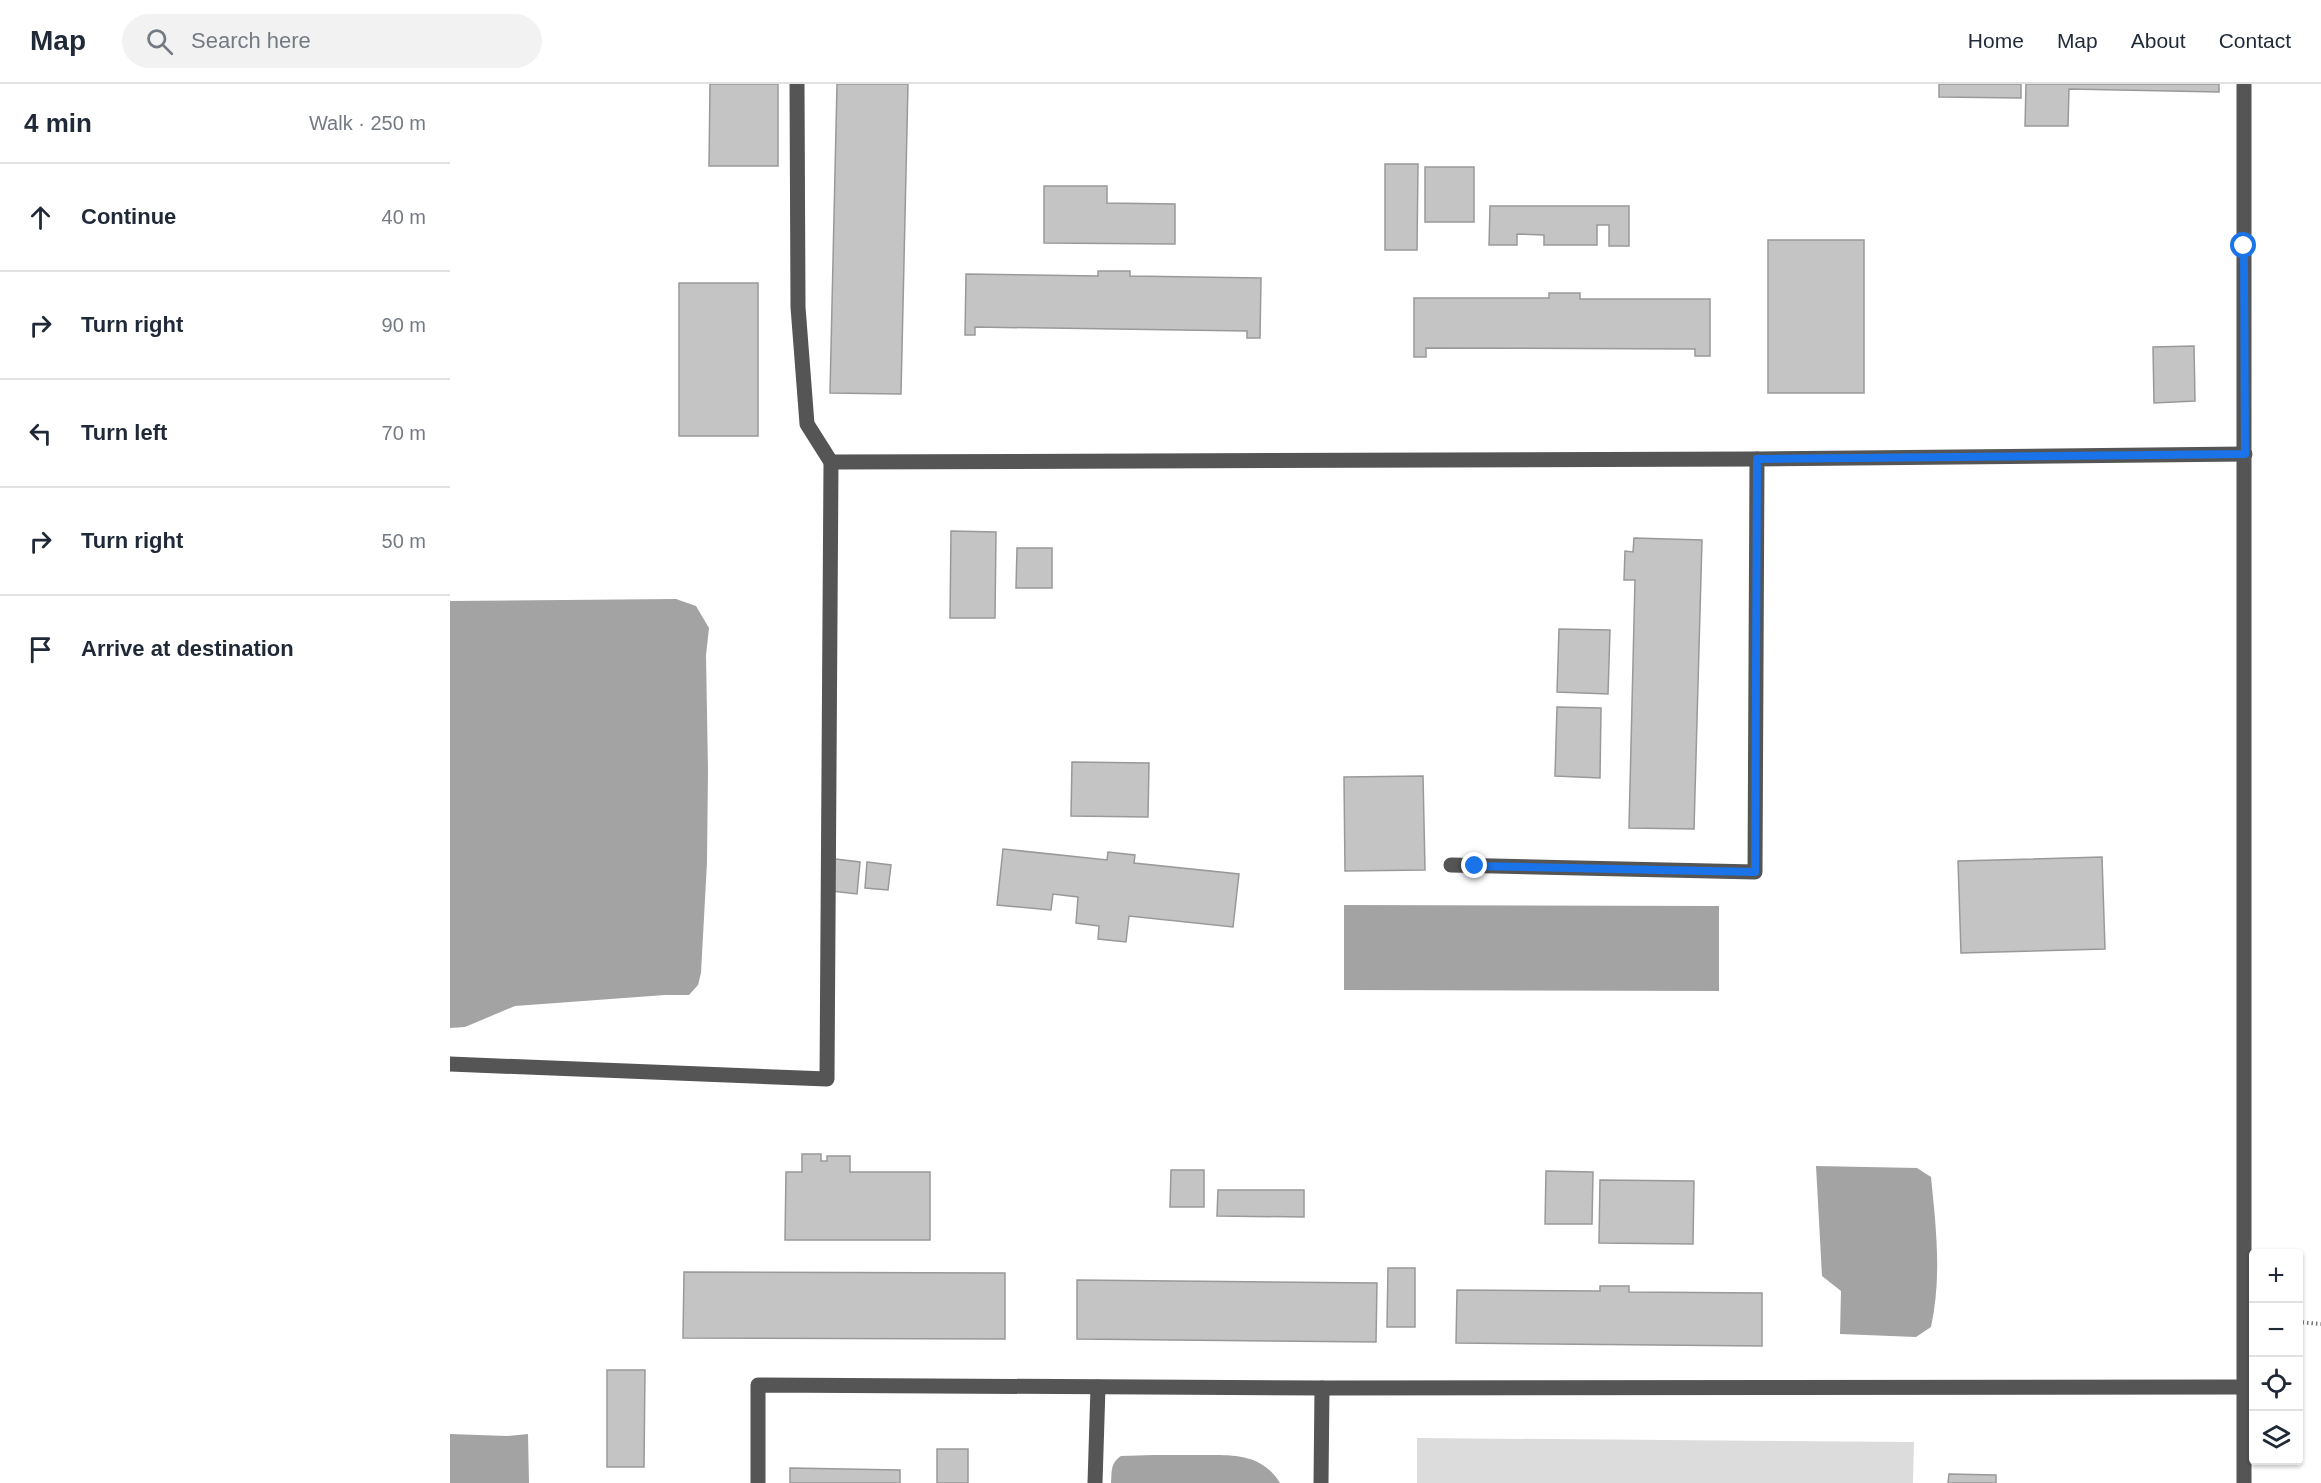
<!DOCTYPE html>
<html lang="en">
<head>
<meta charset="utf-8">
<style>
	body { margin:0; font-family:Arial,sans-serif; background:#f2f2f3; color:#1f2937 }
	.controls { position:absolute; right:18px; bottom:18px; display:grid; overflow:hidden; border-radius:6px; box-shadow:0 2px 4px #0004 }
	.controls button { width:54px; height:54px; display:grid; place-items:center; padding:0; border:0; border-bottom:2px solid #e0e1e3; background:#fff; color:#1f2937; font:30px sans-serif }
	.stop { position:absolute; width:18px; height:18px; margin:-14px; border:4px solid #1a73e8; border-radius:50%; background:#fff }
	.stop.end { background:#1a73e8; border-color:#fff; box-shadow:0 2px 6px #0008 }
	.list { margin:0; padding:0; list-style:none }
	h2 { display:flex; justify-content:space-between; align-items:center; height:78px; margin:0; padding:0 24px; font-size:26px }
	h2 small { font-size:20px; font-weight:400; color:#747a83 }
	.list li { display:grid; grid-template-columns:39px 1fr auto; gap:18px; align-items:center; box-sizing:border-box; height:108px; padding:0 24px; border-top:2px solid #e0e1e3 }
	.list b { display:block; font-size:22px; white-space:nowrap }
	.list em { font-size:20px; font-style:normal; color:#747a83 }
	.icon { flex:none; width:33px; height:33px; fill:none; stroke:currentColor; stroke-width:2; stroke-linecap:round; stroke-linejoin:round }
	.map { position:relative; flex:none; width:1871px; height:1399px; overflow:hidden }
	header { display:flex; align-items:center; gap:36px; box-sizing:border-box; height:84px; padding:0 30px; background:#fff; border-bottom:2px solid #e0e1e3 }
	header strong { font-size:28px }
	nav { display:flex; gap:33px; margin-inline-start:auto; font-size:21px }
	.search { width:420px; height:54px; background:#f2f2f3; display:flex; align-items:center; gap:15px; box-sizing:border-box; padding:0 21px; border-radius:33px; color:#747a83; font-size:22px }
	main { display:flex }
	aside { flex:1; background:#fff }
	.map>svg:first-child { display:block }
	.green { fill:#dcdcdc }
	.water { fill:#a3a3a3 }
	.building { fill:#c4c4c4; stroke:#999; stroke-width:1.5 }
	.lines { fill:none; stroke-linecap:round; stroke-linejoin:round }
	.path { stroke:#777; stroke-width:4; stroke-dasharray:1.5 3; stroke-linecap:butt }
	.minor { stroke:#555; stroke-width:15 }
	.route { stroke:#1a73e8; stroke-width:8 }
</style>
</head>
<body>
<header>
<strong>Map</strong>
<div class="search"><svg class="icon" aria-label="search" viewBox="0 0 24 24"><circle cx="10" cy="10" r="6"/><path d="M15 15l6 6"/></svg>Search here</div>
<nav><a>Home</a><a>Map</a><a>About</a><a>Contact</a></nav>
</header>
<main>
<aside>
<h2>4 min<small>Walk · 250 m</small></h2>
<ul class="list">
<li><svg class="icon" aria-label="ahead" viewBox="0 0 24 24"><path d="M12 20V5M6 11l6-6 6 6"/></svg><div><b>Continue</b></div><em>40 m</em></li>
<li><svg class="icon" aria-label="right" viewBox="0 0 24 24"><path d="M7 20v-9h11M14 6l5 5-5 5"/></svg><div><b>Turn right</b></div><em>90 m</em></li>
<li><svg class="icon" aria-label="left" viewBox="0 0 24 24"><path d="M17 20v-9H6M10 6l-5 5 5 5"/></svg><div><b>Turn left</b></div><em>70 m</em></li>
<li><svg class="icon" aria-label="right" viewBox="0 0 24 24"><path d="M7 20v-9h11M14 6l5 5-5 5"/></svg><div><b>Turn right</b></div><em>50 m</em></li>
<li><svg class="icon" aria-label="arrive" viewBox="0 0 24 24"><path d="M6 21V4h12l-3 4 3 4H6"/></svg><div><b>Arrive at destination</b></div></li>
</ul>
</aside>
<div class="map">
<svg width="1871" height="1399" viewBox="0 0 1871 1399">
	<rect width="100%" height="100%" fill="#fff"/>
	<path class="green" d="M967 1354 1464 1358 1463 1399H967Z"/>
	<g class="water">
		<path d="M226 515 246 522 259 544 256 571 258 686 257 778 251 889 248 901 239 911H215L65 922 15 943 0 944V517Z"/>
		<path d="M894 821 1269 822V907L894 906Z"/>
		<path d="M1366 1082 1467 1084 1481 1093C1486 1143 1492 1192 1481 1243L1466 1253 1390 1250 1391 1207 1372 1192Z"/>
		<path d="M0 1350 57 1352 78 1350 79 1399H0Z"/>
		<path d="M703 1371C720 1371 737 1371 755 1371 785 1371 812 1370 830 1399H661C662 1388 660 1379 671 1372Z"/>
	</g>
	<g class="building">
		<path d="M260 0H328V82H259Z"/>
		<path d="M387 0H458L451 310 380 309Z"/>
		<path d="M1489 0H1571V14L1489 13Z"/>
		<path d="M1576 0H1769V8L1619 5 1618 42H1575Z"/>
		<path d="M935 80H968L967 166H935Z"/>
		<rect x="975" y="83" width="49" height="55"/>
		<path d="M594 102H657V119L725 120V160L594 159Z"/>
		<path d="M1040 122H1179V162H1159V141H1147V161H1094V151L1067 150V161H1039Z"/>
		<rect x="1318" y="156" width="96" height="153"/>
		<path d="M648 187H680V192L811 194 810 254H797V247L525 243V251H515L516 190 648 192Z"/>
		<rect x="229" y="199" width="79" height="153"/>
		<path d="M1099 209H1130V215H1260V272H1245V265L976 264V273H964V214H1099Z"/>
		<path d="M1744 262 1745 317 1704 319 1703 263Z"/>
		<path d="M501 447 546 448 545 534H500Z"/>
		<path d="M1184 454 1252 456 1244 745 1179 744 1185 496H1174L1175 467 1183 468Z"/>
		<path d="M567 464H602V504H566Z"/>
		<path d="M1109 545 1160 546 1158 610 1107 608Z"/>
		<path d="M1107 623 1151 624 1150 694 1105 692Z"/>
		<path d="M622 678 699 679 698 733 621 732Z"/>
		<path d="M973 692 975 786 895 787 894 693Z"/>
		<path d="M553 765 657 776 658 768 685 771 684 779 789 790 783 843 679 832 676 858 648 855 649 842 626 839 628 813 603 810 601 826 547 821Z"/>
		<path d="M1652 773 1655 865 1511 869 1508 777Z"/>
		<path d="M377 774 410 778 407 810 373 806Z"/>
		<path d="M417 778 441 781 438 806 415 804Z"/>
		<path d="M352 1070H371V1077H377V1072H400V1088H480V1156H335L336 1088H352Z"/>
		<path d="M721 1086H754V1123H720Z"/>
		<path d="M1096 1087 1143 1088 1142 1140H1095Z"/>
		<path d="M1150 1096 1244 1097 1243 1160 1149 1159Z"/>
		<path d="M768 1106H854V1133L767 1132Z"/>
		<path d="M938 1184H965V1243H937Z"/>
		<path d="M234 1188 555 1189V1255L233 1254Z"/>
		<path d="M627 1196 927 1199 926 1258 627 1255Z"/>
		<path d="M1150 1202H1179V1208L1312 1209V1262L1006 1259 1007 1206 1150 1207Z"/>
		<path d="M157 1286H195L194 1383H157Z"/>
		<rect x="487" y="1365" width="31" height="34"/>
		<path d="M340 1384 450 1386V1399H340Z"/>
		<path d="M1499 1390 1546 1391V1399H1498Z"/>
	</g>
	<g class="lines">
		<path class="path" d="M1848 1238 1871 1240"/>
		<g class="minor">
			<path d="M347 0 348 223 357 340 381 378 1307 375"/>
			<path d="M1001 781 1305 788 1307 375 1795 370"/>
			<path d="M0 980 377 995 381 378"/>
			<path d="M308 1399V1301L872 1304 1794 1303"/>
			<path d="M645 1399 648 1303"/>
			<path d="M871 1399 872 1304"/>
			<path d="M1794 1399V0"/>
		</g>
	</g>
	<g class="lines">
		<path class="route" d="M1025 782 1305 788 1307 375 1795 370 1794 162"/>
	</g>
</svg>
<div class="controls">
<button>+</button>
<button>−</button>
<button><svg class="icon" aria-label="locate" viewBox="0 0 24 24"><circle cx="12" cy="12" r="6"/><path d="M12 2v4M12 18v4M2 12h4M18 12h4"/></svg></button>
<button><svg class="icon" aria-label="layers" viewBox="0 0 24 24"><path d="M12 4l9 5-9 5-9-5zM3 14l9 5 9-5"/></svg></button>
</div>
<div class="stop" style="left:1794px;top:162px"></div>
<div class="stop end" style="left:1025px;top:782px"></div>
</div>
</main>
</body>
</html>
